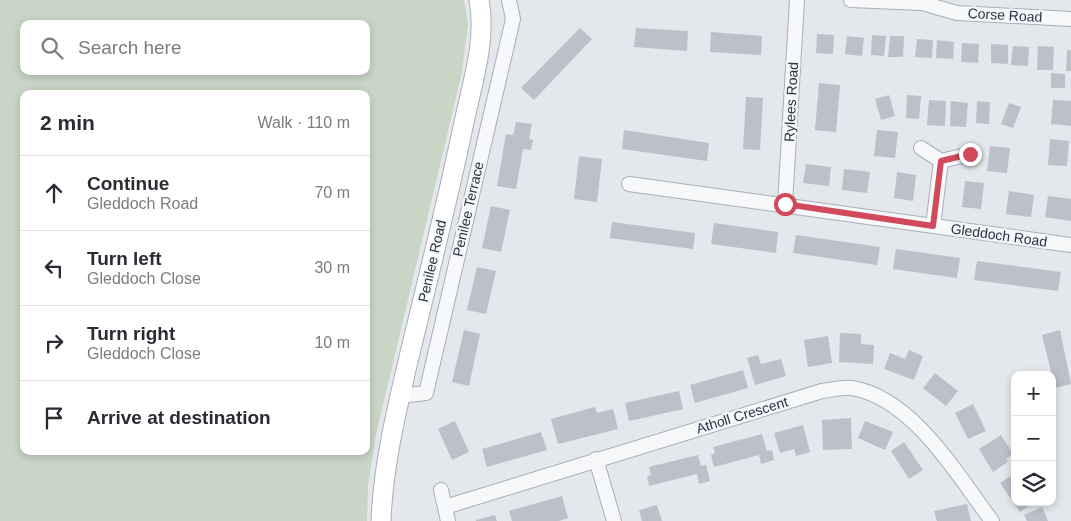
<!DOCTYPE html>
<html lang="en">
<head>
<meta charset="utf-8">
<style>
	body { margin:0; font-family:Arial,sans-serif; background:#f7f7f7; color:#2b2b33 }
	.controls { position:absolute; right:15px; bottom:15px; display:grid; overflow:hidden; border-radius:10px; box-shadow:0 2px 8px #0003 }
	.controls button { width:45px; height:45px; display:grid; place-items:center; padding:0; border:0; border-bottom:1px solid #e1e1e2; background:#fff; color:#2b2b33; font:25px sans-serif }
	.stop { position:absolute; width:15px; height:15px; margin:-11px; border:4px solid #d1495b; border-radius:50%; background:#fff }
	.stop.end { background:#d1495b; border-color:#fff; box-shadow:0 1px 5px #0008 }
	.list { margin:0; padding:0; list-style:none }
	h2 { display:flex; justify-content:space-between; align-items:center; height:65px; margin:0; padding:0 20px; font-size:21px }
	h2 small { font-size:16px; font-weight:400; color:#7c7c81 }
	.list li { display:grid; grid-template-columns:32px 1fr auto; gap:15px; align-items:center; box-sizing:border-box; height:75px; padding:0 20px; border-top:1px solid #e1e1e2 }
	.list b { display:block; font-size:19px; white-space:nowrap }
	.list p { margin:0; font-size:16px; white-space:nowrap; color:#7c7c81 }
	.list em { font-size:16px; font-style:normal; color:#7c7c81 }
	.icon { flex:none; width:28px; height:28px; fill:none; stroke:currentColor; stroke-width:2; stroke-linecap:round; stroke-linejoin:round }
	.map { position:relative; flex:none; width:1071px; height:521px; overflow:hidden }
	.search { position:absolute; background:#fff; box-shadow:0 2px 8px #0003; left:20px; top:20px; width:350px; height:55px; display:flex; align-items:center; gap:12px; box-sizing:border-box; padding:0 18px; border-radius:10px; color:#7c7c81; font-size:19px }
	.panel { position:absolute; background:#fff; box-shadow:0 2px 8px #0003; left:20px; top:90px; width:350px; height:365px; border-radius:10px }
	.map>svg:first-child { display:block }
	.green { fill:#c9d6c5; fill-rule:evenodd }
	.building { fill:#bbc0ca }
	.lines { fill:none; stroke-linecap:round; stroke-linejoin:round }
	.street-casing { stroke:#a9aeb7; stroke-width:16 }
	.secondary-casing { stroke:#a9aeb7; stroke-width:21 }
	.street { stroke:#f7f8fa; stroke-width:14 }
	.secondary { stroke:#fff; stroke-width:19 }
	.route { stroke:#d1495b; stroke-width:6 }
	.labels { text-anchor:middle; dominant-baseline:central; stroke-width:4.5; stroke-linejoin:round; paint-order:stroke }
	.street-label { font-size:14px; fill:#2b3445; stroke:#f4f6f9 }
</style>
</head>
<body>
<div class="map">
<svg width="1071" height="521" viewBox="0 0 1071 521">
	<rect width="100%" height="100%" fill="#e4e7ec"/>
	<path class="green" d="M0 0H464L468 25 462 72 375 439 368 486 367 521H0ZM24 24H366V71H24ZM24 94H366V451H24Z"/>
	<g class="building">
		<path d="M580 28 592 39 534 100 521 88Z"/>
		<path d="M636 28 688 31 687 51 634 47Z"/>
		<path d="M711 32 762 36 761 55 710 52Z"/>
		<path d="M817 34 834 35 833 54 816 53Z"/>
		<path d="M872 35 886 36 884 56 871 55Z"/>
		<path d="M847 36 864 38 862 56 845 54Z"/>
		<path d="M890 36H904L903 57H888Z"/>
		<path d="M917 39 933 40 932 58 915 57Z"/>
		<path d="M937 40 954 42 953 59 936 58Z"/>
		<path d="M962 43 979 44 978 63 961 62Z"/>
		<path d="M991 44 1008 45V64L991 63Z"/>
		<path d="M1013 46 1029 47 1028 66 1011 65Z"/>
		<path d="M1038 46 1054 47 1053 70H1037Z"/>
		<path d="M1067 50H1071V71H1066Z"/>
		<path d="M1051 73 1065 74V88H1051Z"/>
		<path d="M819 83 840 85 836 132 815 130Z"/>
		<path d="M889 95 895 116 881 120 875 99Z"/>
		<path d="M907 95 921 96 919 119 906 118Z"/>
		<path d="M746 97 763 98 760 150 743 149Z"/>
		<path d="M929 100 946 101 945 126 927 125Z"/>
		<path d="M1053 100 1071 101V126L1051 124Z"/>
		<path d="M951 101 968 103 966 127 950 126Z"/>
		<path d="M977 101 990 102 989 124 976 123Z"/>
		<path d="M1009 103 1021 107 1013 128 1001 124Z"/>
		<path d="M516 122 532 124 529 139 533 140 531 150 523 149 516 189 497 186 506 134 513 135Z"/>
		<path d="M624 130 709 143 707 161 622 149Z"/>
		<path d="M877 130 898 132 895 158 874 156Z"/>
		<path d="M1050 139 1069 141 1067 166 1048 165Z"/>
		<path d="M990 146 1010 148 1007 173 987 171Z"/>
		<path d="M579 156 602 159 597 202 574 199Z"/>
		<path d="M806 164 831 167 829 186 803 183Z"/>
		<path d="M844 169 870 172 867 193 842 190Z"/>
		<path d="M897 172 916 175 913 201 894 198Z"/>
		<path d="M965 181 984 183 981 209 962 207Z"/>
		<path d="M1009 191 1034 195 1031 217 1006 214Z"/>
		<path d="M1048 196 1071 199V221L1045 217Z"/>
		<path d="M491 206 510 210 501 252 482 248Z"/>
		<path d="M612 222 695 233 693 249 610 238Z"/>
		<path d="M714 223 778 232 776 253 711 244Z"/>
		<path d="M796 235 880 247 877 265 793 253Z"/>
		<path d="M896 249 960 258 957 278 893 269Z"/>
		<path d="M977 261 1061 272 1058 291 974 280Z"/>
		<path d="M477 267 496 271 486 314 467 310Z"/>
		<path d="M464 330 480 334 469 386 452 382Z"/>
		<path d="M1060 330 1071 384 1055 388 1042 335Z"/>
		<path d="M840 333 861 334V344L874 345 873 364 839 362Z"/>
		<path d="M828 336 832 363 808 367 804 340Z"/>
		<path d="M909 350 923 356 914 380 884 369 890 353 905 359Z"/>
		<path d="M758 355 761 364 781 359 786 376 755 385 747 358Z"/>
		<path d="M743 370 748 388 695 403 690 385Z"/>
		<path d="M935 373 958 391 946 406 923 388Z"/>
		<path d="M679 391 683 409 629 421 625 403Z"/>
		<path d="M973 404 986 431 968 439 955 413Z"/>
		<path d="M595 407 597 413 613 409 618 429 558 444 551 419Z"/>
		<path d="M851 418 852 449 823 450 822 420Z"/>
		<path d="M455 421 469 452 452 460 438 429Z"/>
		<path d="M865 421 893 432 885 450 858 438Z"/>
		<path d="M803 425 810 452 796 456 794 449 780 453 774 433Z"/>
		<path d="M541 432 547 450 487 467 482 449Z"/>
		<path d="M762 434 767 451 772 450 774 460 761 464 759 455 714 467 711 455 715 453 713 447Z"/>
		<path d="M1001 435 1013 454 1006 459 1008 462 993 472 979 449Z"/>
		<path d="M904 442 923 470 909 479 891 451Z"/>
		<path d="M698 455 701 466 706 465 710 481 699 484 697 474 649 486 647 476 651 475 649 467Z"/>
		<path d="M1015 473V502L1032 504 1020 512 1000 483Z"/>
		<path d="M562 496 568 518 559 521H512L509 511Z"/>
		<path d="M967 504 971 521H937L934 511Z"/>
		<path d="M657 505 662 521H642L639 510Z"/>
		<path d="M1042 507 1048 521H1027L1024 515Z"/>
		<path d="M495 515 497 521H476V520Z"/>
	</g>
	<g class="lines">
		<defs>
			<g id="street">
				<path d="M851 0 922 3 957 13 1071 19"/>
				<path d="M921 148 941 161 970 154"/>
				<path d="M629 184 1071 245"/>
				<path d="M785 204 797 0"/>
				<path d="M933 226 941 161"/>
				<path d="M399 396 426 393 513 19 509 0"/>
				<path d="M596 459 614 521"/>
				<path d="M441 490 448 521"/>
				<path d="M445 507 822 391C831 390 843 387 852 388 913 398 957 475 992 521"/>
			</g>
			<path id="secondary" d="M381 521C383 465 397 408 410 353 428 278 447 203 463 127 471 87 487 41 479 0"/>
		</defs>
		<use href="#street" class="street-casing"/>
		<use href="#secondary" class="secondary-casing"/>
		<use href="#street" class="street"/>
		<use href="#secondary" class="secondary"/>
	</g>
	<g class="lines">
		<path class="route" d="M785 204 933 226 941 161 970 154"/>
	</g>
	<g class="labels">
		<g class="street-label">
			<text transform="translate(1005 15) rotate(3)">Corse Road</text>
			<text transform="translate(791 102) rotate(-87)">Rylees Road</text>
			<text transform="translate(468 209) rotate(-77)">Penilee Terrace</text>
			<text transform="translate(999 235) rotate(8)">Gleddoch Road</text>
			<text transform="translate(432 261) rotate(-77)">Penilee Road</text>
			<text transform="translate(742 415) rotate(-17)">Atholl Crescent</text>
		</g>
	</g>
</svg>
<div class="controls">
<button>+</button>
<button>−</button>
<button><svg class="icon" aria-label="layers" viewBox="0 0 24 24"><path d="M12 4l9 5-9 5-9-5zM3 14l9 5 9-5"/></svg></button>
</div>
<div class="stop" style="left:785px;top:204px"></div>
<div class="stop end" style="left:970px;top:154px"></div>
<div class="search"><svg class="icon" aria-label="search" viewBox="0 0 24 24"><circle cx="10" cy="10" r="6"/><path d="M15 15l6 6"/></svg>Search here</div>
<section class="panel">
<h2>2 min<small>Walk · 110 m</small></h2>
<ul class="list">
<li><svg class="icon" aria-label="ahead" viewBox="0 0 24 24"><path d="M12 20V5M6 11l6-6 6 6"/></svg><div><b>Continue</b><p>Gleddoch Road</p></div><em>70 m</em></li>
<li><svg class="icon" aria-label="left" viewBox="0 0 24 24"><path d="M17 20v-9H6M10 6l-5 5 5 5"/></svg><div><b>Turn left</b><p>Gleddoch Close</p></div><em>30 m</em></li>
<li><svg class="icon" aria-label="right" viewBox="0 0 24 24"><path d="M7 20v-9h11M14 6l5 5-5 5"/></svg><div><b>Turn right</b><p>Gleddoch Close</p></div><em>10 m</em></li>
<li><svg class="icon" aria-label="arrive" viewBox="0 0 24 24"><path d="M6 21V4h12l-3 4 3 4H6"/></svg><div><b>Arrive at destination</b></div></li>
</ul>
</section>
</div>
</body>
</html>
